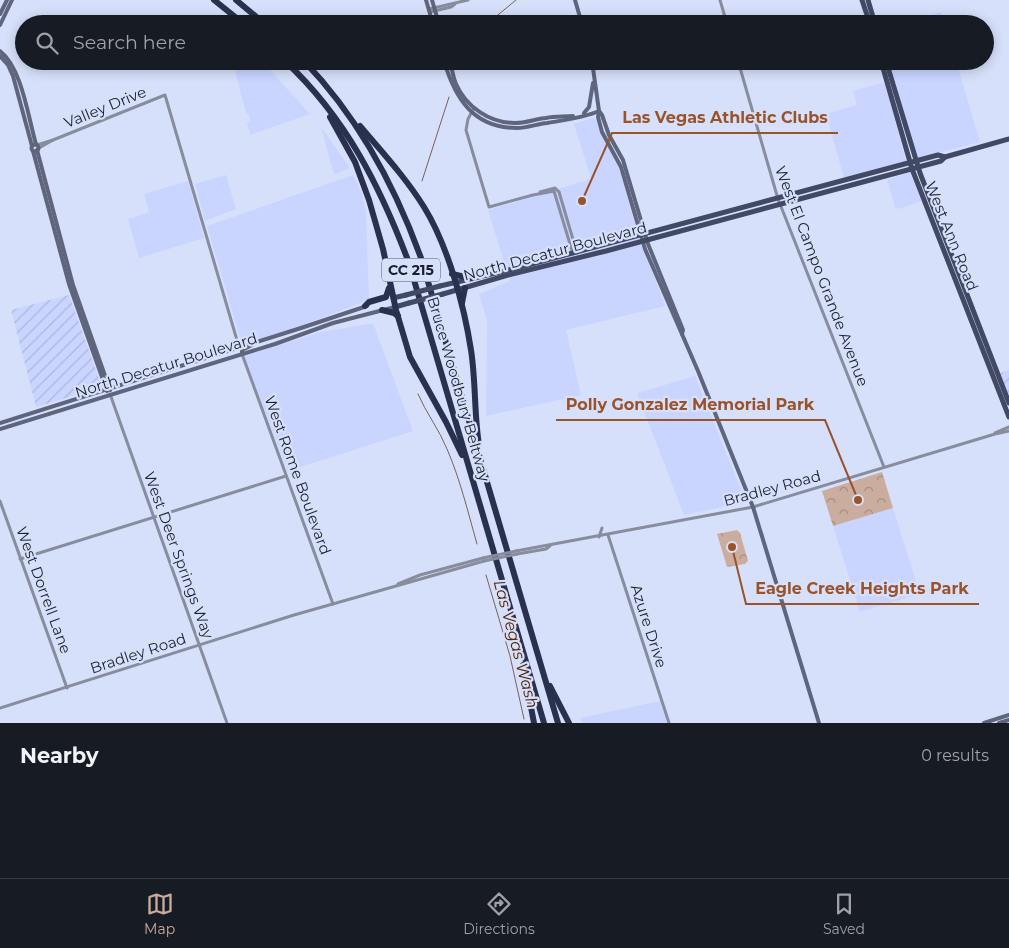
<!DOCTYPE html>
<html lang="en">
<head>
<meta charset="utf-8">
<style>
	body { margin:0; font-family:Montserrat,sans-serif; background:#20242c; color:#f1f3f6 }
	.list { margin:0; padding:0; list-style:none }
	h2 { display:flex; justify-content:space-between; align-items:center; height:65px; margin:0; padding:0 20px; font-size:21px }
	h2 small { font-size:16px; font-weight:400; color:#9ea1a6 }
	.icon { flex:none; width:28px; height:28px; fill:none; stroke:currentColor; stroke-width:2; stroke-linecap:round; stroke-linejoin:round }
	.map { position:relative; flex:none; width:1009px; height:723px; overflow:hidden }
	.search { position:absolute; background:#171b24; box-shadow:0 2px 12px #0003; left:15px; right:15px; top:15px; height:55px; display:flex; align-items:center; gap:12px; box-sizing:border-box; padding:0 18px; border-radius:28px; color:#9ea1a6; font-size:19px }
	.sheet { height:155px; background:#171b24 }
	nav { display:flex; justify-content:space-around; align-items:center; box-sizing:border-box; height:70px; border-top:1px solid #363941; background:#171b24; font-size:14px; color:#9ea1a6 }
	nav a { display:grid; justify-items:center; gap:2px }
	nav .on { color:#c9ab9b }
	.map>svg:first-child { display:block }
	.built { fill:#c9d5fe }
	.industrial { fill:url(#industrial-furrows) }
	.forest { fill:url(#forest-crowns) }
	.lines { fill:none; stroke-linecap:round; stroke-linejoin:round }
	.stream { stroke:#7a6157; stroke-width:1 }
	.tertiary { stroke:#888d9d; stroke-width:3 }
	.secondary { stroke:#5e657c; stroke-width:4 }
	.primary { stroke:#414964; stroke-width:5 }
	.motorway { stroke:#2a314f; stroke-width:6 }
	.tertiary-bridge { stroke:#888d9d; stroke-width:3 }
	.primary-bridge { stroke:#414964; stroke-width:5 }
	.labels { text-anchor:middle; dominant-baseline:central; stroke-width:4.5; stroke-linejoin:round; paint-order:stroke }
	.shield { fill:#d7e0fb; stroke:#545a6a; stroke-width:1 }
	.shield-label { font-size:14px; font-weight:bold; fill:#1c202c }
	.street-label { font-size:15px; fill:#1c202c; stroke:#d7e0fb }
	.water-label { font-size:16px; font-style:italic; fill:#532202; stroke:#d7e0fb }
	.leader { fill:none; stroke:#99532b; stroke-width:2 }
	.callout-dot { fill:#99532b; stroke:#d7e0fb; stroke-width:2 }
	.callout-label { font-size:16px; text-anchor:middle; font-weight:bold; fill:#99532b; stroke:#d7e0fb; stroke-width:4.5; stroke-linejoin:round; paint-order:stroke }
</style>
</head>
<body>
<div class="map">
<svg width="1009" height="723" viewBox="0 0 1009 723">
	<defs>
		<pattern id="industrial-furrows" width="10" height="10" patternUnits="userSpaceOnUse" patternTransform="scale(1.25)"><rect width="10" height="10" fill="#c9d5fe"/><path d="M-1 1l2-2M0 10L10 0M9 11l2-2" fill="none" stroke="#acb7da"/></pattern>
		<pattern id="forest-crowns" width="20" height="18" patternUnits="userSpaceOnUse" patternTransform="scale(1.25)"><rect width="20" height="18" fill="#caad9e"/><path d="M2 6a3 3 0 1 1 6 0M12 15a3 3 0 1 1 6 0" fill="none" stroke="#a38c81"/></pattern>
	</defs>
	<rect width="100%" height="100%" fill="#d7e0fb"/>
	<g class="built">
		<path d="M941 12 945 24H903Z"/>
		<path d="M255 61H262L310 114 250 135 247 123 250 121V117L246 113 235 71 253 65Z"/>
		<path d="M889 61H956L980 142 918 158Z"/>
		<path d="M885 82 906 162 844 178 826 114 857 105 853 91Z"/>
		<path d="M592 118 596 119 602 136 619 169 638 234 665 306 566 330 581 395 486 416 487 321 479 294 510 281 488 210 591 179 574 124Z"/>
		<path d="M321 127 350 168 334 175Z"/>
		<path d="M910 172 921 201 899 209 895 207 887 180Z"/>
		<path d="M226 175 236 209 205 221 195 184Z"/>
		<path d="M353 175 362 193 366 213 369 300 298 327 242 345 207 226Z"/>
		<path d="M188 181 204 238 139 258 128 219 149 212 144 194Z"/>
		<path d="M373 323 413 431 288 471 244 356 321 332Z"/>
		<path d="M695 376 746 502 684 515 637 393Z"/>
		<path d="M893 508 920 594 860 612 833 526Z"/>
		<path d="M660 701 667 723H582L580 718Z"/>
	</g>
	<g class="industrial">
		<path d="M69 295 102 387 36 407 11 310Z"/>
		<path d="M1009 370V398L1000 373Z"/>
	</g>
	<g class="forest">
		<path d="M882 472 893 508 833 526 822 491Z"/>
		<path d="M737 530 740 533 748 561 745 564 727 567 717 534Z"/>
	</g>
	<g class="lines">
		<g class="stream">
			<path d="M487 24 516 0"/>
			<path d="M457 69 461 61"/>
			<path d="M422 181 449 97"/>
			<path d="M418 394C426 413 439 429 447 449 460 479 468 512 477 544"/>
			<path d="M486 575 510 656 524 719"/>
		</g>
		<g class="tertiary">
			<path d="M720 0 727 24"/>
			<path d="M429 9 468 0"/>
			<path d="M430 12 451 7 455 4"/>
			<path d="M738 61 778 199 884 467"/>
			<path d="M474 108 468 119 466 130 489 207 533 195 554 191 573 254"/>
			<path d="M37 145 53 140 165 95 239 347"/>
			<path d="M39 148 53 140"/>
			<path d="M540 192 555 188 559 192"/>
			<path d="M559 192 577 253"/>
			<path d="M242 354 333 604"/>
			<path d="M110 394 227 723"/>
			<path d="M995 433 1009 427"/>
			<path d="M0 501 67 688"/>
			<path d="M608 535 669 723"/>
			<path d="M599 537 602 528"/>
			<path d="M516 551 753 507 995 434 1009 431"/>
			<path d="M517 554 546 549 550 546"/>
			<path d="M20 559 286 476"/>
			<path d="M398 584 420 575 483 558"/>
			<path d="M0 708 294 615 484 561"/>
		</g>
		<g class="secondary">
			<path d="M426 0 433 24"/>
			<path d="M432 0 439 24"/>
			<path d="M575 0 582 24"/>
			<path d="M0 14 7 0"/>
			<path d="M0 25 12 0"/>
			<path d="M0 51C22 68 28 117 36 144"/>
			<path d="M0 56 8 65 13 76 32 146"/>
			<path d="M444 61C455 98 473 128 517 128 527 128 537 124 547 123 565 120 583 118 599 111"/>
			<path d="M450 61C452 69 453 77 456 84 466 107 490 123 515 123 526 123 535 119 546 118 555 116 564 117 573 116"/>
			<path d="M592 61 599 111 602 115 609 135 623 160 648 244 683 330 682 334"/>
			<path d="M599 111 598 117 602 132 621 167 645 249 698 371 753 507 819 723"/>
			<path d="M584 113 589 107 593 83"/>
			<circle cx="35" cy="148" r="3.5"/>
			<path d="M37 150 73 285 110 390"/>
			<path d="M33 151 69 284 107 391"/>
			<path d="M242 354V350L252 345"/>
			<path d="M0 423 301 328 367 306"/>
			<path d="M0 429 275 344 333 323 395 307"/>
			<path d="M984 723 1009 715"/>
			<path d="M999 723 1009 720"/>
		</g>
		<g class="primary">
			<path d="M862 0 870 24"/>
			<path d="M868 0 875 24"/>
			<path d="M881 61 912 169 1009 417"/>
			<path d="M886 61 920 173 1009 403"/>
			<path d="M440 286 513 269 938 155 945 157"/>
			<path d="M443 294 508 275 606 251 941 161 945 157 1009 139"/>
			<path d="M393 298 406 295"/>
			<path d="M395 307 409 303"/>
		</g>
		<g class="motorway">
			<path d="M214 0 244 24"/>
			<path d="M236 0 265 24"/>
			<path d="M285 61C346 118 380 186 409 263L544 723"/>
			<path d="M304 61C358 117 395 186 421 258L558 723"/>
			<path d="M330 117 355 162 369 200 383 249 396 310 410 357 446 422 462 455"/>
			<path d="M360 126C382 152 406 178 424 207 448 246 464 305 471 350 476 382 474 414 479 445"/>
			<path d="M452 274 470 278"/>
			<path d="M462 303 465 288"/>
			<path d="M365 306 369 302 386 297 389 288"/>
			<path d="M382 310 394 313 398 316"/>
			<path d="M523 665 534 723"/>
			<path d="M550 686 569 723"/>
		</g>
		<g class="tertiary-bridge">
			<path d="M483 558 516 551"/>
			<path d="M484 561 517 554"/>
		</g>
		<g class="primary-bridge">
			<path d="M406 295 440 286"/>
			<path d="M409 303 443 294"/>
		</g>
	</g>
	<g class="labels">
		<rect class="shield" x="382" y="258.5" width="58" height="23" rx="4"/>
		<g class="shield-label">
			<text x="411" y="270">CC 215</text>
		</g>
		<g class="street-label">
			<text transform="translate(105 107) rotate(-22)">Valley Drive</text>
			<text transform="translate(952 236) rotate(68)">West Ann Road</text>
			<text transform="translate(555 251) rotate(-15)">North Decatur Boulevard</text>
			<text transform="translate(822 276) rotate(69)">West El Campo Grande Avenue</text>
			<text transform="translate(166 365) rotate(-17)">North Decatur Boulevard</text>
			<text transform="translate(459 389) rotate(74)">Bruce Woodbury Beltway</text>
			<text transform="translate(298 475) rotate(70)">West Rome Boulevard</text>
			<text transform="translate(772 488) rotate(-15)">Bradley Road</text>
			<text transform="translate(179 555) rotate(70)">West Deer Springs Way</text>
			<text transform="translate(44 590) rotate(70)">West Dorrell Lane</text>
			<text transform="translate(649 626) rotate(72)">Azure Drive</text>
			<text transform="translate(138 653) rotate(-18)">Bradley Road</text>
		</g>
		<g class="water-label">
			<text transform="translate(516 644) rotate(75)">Las Vegas Wash</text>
		</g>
	</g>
	<path class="leader" d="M582 201L612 133H838M858 500L825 420H556M732 547L746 604H979"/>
	<g class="callout-dot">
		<circle cx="582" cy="201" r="5"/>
		<circle cx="858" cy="500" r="5"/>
		<circle cx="732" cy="547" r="5"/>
	</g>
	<g class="callout-label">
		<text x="725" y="123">Las Vegas Athletic Clubs</text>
		<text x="690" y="410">Polly Gonzalez Memorial Park</text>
		<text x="862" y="594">Eagle Creek Heights Park</text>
	</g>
</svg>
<div class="search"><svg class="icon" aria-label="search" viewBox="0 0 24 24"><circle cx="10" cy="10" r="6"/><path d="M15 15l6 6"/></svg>Search here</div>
</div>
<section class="sheet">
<h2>Nearby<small>0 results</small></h2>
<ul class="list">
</ul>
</section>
<nav>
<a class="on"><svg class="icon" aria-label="map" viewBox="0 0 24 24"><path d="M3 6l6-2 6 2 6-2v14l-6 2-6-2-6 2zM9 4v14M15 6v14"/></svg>Map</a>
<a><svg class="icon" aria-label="directions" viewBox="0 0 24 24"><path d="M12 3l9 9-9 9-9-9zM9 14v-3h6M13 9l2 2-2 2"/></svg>Directions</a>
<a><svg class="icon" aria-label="saved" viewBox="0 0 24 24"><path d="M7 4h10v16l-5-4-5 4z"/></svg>Saved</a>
</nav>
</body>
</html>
